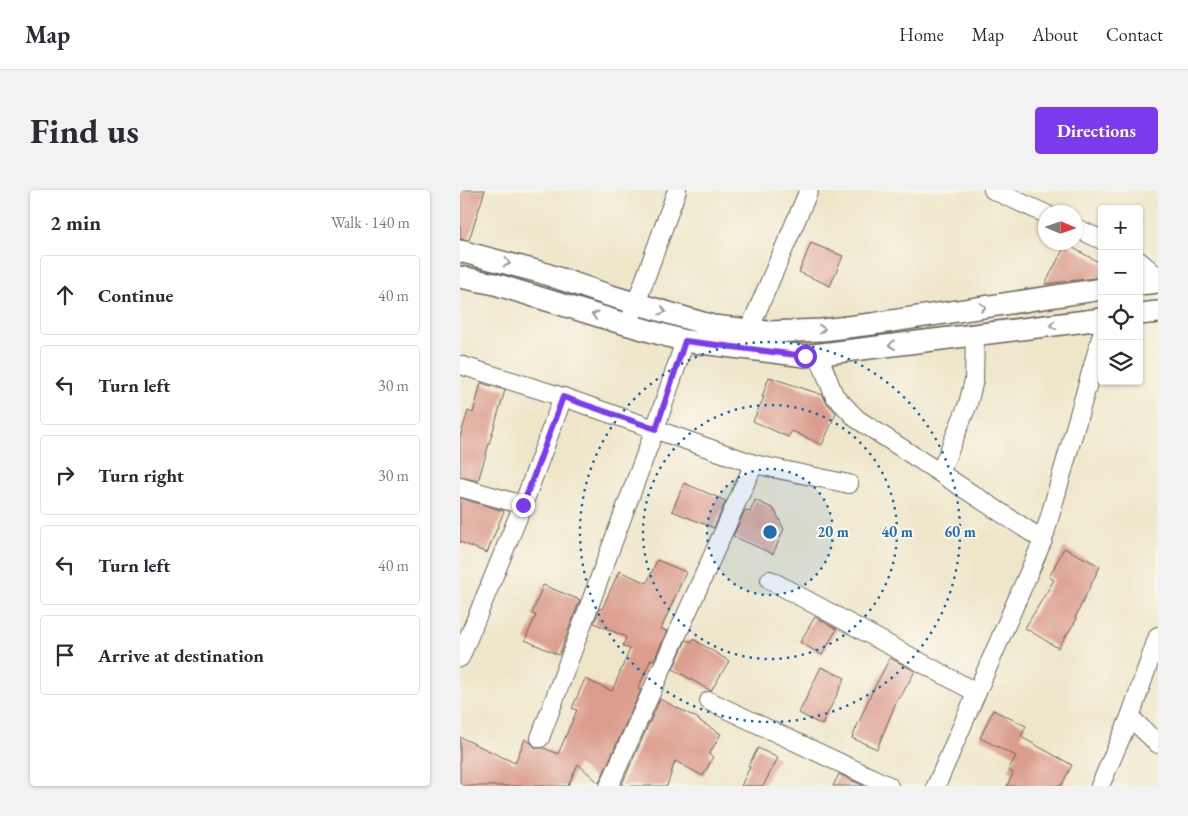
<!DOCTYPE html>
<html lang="en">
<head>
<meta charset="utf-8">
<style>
	body { margin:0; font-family:"EB Garamond",serif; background:#f2f2f3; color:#2b2b33 }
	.controls { position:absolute; right:15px; top:15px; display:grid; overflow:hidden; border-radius:5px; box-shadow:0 1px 4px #0004 }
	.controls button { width:45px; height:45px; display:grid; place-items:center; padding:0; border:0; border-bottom:1px solid #e1e1e2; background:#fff; color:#2b2b33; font:25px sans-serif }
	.compass { position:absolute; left:578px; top:15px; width:45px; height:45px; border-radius:50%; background:#fff; box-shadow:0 1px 4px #0004; rotate:92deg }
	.stop { position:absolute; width:15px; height:15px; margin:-11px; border:4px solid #7c3aed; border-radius:50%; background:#fff }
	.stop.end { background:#7c3aed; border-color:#fff; box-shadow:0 1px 5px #0008 }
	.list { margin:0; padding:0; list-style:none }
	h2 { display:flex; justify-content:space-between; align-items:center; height:65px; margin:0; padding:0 20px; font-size:21px }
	h2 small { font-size:16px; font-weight:400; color:#7c7c81 }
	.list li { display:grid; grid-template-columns:32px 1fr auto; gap:15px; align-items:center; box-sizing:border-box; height:80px; margin:0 10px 10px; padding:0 10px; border:1px solid #e1e1e2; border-radius:5px }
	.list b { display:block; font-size:19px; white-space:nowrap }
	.list em { font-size:16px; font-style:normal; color:#7c7c81 }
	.icon { flex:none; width:28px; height:28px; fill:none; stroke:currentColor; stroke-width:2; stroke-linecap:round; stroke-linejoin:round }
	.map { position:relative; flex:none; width:698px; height:596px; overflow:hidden; border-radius:5px }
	header { display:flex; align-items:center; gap:30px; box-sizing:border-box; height:70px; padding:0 25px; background:#fff; border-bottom:1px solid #e1e1e2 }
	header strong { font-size:24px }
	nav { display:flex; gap:28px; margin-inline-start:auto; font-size:18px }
	.intro { display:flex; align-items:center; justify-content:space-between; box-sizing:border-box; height:120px; padding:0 30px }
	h1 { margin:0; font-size:35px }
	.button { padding:12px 22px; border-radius:5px; background:#7c3aed; color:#fff; font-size:18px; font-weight:700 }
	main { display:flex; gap:30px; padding:0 30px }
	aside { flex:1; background:#fff; border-radius:5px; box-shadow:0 1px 4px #0004 }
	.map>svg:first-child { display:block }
	.building { fill:#db9d8e }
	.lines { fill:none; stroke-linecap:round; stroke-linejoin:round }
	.minor-casing { stroke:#666359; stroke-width:20 }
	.tertiary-casing { stroke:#666359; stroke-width:24 }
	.minor { stroke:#fff; stroke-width:18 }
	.tertiary { stroke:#fff; stroke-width:21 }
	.oneway { stroke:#999 }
	.route { stroke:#7c3aed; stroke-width:6 }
	.ring { fill:none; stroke:#1f6fb2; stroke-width:2.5; stroke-dasharray:2.5 5 }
	.centre { fill:#1f6fb2; stroke:#fbf7ec; stroke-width:2.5 }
	.ring-label { font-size:15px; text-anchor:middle; font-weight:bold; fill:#1f6fb2; stroke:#fbf7ec; stroke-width:4; stroke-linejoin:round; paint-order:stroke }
</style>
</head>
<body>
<header>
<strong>Map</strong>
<nav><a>Home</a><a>Map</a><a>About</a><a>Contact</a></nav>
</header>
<div class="intro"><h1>Find us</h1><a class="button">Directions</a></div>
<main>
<aside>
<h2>2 min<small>Walk · 140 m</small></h2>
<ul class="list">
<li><svg class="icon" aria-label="ahead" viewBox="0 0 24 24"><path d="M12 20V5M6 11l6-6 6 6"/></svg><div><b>Continue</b></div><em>40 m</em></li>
<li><svg class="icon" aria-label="left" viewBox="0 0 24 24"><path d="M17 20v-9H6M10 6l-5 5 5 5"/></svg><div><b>Turn left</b></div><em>30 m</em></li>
<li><svg class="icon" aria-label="right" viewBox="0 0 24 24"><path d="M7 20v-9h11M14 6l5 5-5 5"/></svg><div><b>Turn right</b></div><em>30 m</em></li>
<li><svg class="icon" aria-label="left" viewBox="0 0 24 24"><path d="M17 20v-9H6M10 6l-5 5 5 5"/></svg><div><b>Turn left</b></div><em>40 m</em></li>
<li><svg class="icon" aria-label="arrive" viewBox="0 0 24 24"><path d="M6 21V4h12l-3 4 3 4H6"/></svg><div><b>Arrive at destination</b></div></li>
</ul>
</aside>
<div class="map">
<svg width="698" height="596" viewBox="0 0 698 596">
	<rect width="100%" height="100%" fill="#fbf7ec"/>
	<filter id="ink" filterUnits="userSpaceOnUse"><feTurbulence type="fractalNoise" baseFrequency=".02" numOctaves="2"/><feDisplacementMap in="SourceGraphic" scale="10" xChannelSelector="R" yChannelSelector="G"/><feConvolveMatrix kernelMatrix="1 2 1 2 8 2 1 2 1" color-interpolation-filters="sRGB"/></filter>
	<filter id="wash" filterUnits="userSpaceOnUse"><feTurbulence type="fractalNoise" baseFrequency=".0096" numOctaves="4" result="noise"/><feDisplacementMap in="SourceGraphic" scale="20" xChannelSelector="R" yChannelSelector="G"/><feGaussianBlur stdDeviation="1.12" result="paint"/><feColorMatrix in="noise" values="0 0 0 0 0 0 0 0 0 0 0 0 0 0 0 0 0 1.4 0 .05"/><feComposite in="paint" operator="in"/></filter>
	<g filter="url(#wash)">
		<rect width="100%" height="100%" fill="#efe6ca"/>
		<g id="blocks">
			<g class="building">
				<path d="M0 0H25L9 50 0 49Z"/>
				<path d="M351 53 383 66 370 96 339 82Z"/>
				<path d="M606 54 642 74V87L585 94Z"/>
				<path d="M309 187 363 205 366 212 376 223 362 255 332 241 328 247 293 231 304 207H302Z"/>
				<path d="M21 193 45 200 18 291 0 287V247L8 221 13 223Z"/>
				<path d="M224 293 266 311 254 338 212 321Z"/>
				<path d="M0 308 44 321 27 363 0 352Z"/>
				<path d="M295 310 314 319 324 339 313 364 273 346 285 320 290 322Z"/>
				<path d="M604 358 640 376 615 428 617 429 598 458 565 438 594 390 589 387Z"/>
				<path d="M197 370 226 382 201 439 207 441 194 470 191 469 178 499 181 500 139 593 118 574 108 596H0V547L55 573 65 549 70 552 76 558H84L98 564 117 520 112 518 125 489 152 501 170 459 163 456 166 447 134 433 140 418 142 419 159 381 187 393Z"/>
				<path d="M83 395 120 410 99 465 65 450 76 425 72 424Z"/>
				<path d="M355 427 377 439 362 465 340 452Z"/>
				<path d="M233 449 269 471 251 501 213 479 226 450 231 452Z"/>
				<path d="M430 468 455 481 440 508 438 507 417 559 392 548 410 506Z"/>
				<path d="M361 477 385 488 362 535 339 523Z"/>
				<path d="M200 509 239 529 238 530 261 544 249 564 253 567 243 586 215 571 207 596H161Z"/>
				<path d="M533 520 566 536 561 547 612 575 601 596H547L553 583 548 580 556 566 520 548Z"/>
				<path d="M298 558 318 568 303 596H281L290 577 288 576Z"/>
				<path d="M379 584 404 596H373Z"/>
			</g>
		</g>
	</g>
	<g filter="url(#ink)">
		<use href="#blocks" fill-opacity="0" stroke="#666359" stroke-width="1"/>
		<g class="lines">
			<defs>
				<g id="minor">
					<path d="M533 0 586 24"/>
					<path d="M616 38 642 50"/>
					<path d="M679 71 698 87"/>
					<path d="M172 125 217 0"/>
					<path d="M289 140 349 0"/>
					<path d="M358 164 374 205 397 229 583 350"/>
					<path d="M0 175 103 207 294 274 389 294"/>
					<path d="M480 283 508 214 514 190 515 145"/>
					<path d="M0 297 63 315"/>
					<path d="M310 390 517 503"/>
					<path d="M0 468 63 315 103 207"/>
					<path d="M249 511 429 596"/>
					<path d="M670 527 698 554"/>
					<path d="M80 548 195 239 225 151"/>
					<path d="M149 596 294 274"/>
					<path d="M476 596 583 350 642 144"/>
					<path d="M640 596 670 527 698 446"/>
				</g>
				<g id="tertiary">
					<path d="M0 61 80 82 151 106 253 136 308 142 362 140 412 134 642 99"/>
					<path d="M0 87 35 94 155 131 225 151 345 166 642 129"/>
					<path d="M679 94 698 92"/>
					<path d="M679 124 698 122"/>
				</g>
			</defs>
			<use href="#minor" class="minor-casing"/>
			<use href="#tertiary" class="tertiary-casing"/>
			<use href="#minor" class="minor"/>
			<use href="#tertiary" class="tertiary"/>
		</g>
		<defs><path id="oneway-chevron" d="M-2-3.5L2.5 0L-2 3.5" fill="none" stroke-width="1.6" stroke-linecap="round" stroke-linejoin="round" transform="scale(1.25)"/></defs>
		<g class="oneway">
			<use href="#oneway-chevron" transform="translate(47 73) rotate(14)"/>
			<use href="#oneway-chevron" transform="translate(523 117) rotate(-9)"/>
			<use href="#oneway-chevron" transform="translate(203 121) rotate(17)"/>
			<use href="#oneway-chevron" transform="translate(135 125) rotate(-163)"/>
			<use href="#oneway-chevron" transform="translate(593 135) rotate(173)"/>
			<use href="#oneway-chevron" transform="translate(362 139) rotate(-5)"/>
			<use href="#oneway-chevron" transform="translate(432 155) rotate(173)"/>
		</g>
	</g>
	<g class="lines" filter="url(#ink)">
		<path class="route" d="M63 315 103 207 196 239 225 151 345 166"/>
	</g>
	<circle cx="310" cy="342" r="63" fill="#1f6fb2" fill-opacity=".12"/>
	<g class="ring">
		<circle cx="310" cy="342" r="63"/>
		<circle cx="310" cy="342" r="127"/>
		<circle cx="310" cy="342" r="190"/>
	</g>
	<circle cx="310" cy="342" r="8" class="centre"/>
	<g class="ring-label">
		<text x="373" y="347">20 m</text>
		<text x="437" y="347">40 m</text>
		<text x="500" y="347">60 m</text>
	</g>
</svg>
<div class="controls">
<button>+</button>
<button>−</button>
<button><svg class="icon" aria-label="locate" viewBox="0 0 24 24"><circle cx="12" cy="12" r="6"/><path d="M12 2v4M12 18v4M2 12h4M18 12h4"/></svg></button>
<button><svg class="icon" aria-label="layers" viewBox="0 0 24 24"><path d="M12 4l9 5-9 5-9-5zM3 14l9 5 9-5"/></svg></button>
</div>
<svg class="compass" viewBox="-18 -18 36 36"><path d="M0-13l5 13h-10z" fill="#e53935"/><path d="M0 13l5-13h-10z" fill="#7c7c81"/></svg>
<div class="stop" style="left:345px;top:166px"></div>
<div class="stop end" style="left:63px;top:315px"></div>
</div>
</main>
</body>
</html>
